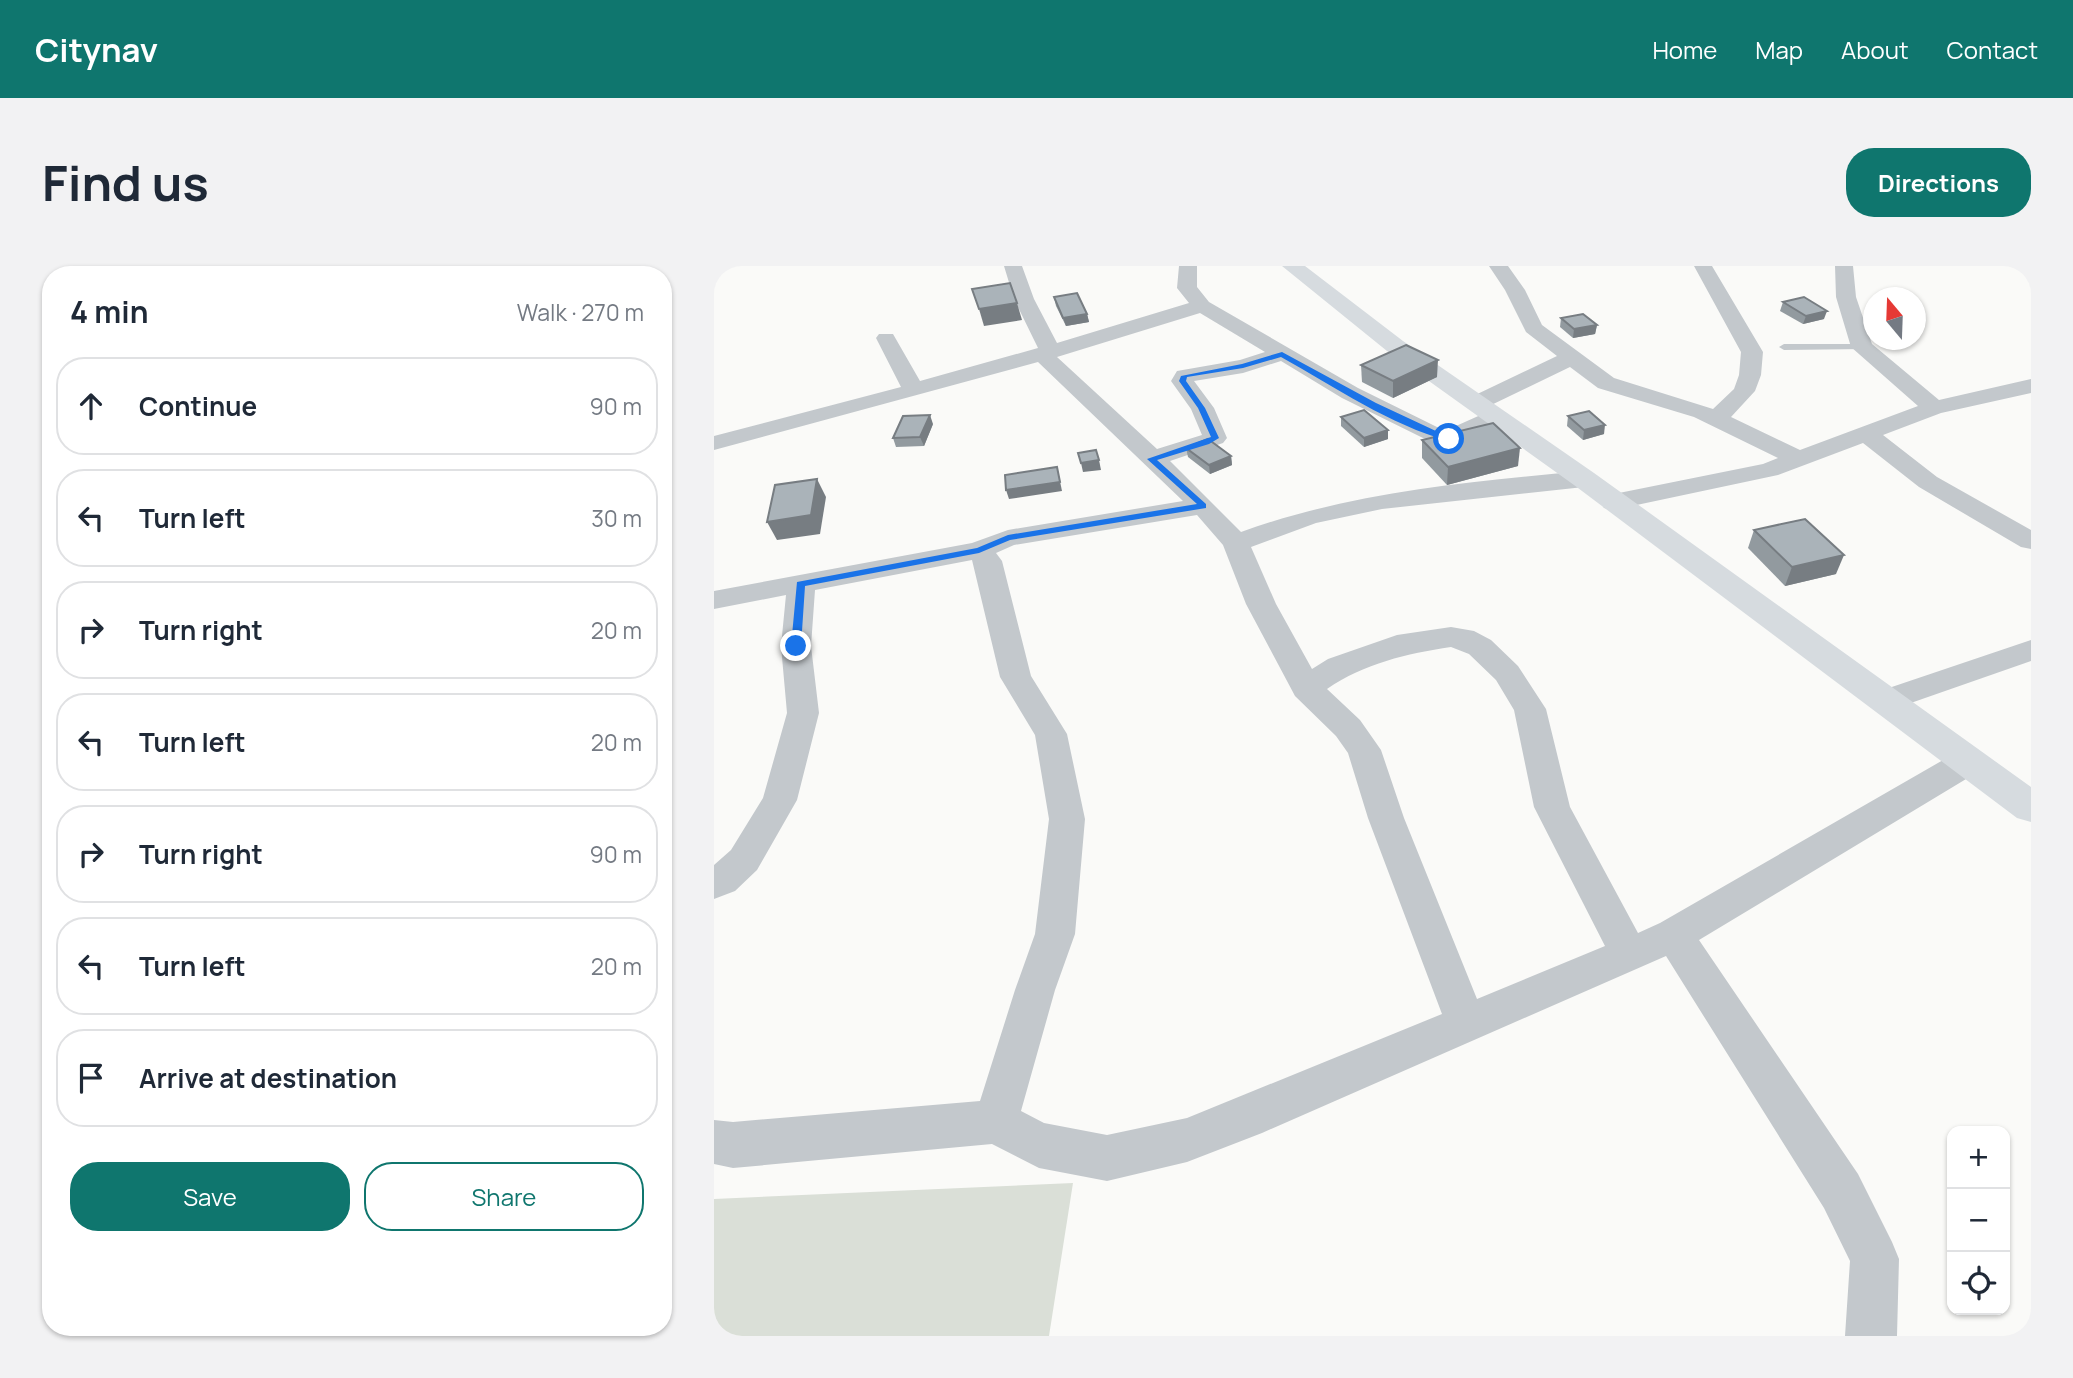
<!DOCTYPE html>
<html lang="en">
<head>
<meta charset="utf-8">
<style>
	body { margin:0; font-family:Manrope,sans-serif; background:#f2f2f3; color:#1f2937 }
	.controls { position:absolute; right:21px; bottom:21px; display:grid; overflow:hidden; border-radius:14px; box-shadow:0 2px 5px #0004 }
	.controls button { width:63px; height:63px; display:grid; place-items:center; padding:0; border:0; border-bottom:2px solid #e0e1e3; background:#fff; color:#1f2937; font:35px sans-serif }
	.compass { position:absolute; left:1149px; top:21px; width:63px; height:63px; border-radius:50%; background:#fff; box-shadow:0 2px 5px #0004; rotate:341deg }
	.stop { position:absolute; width:21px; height:21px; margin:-16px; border:5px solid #1a73e8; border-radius:50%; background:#fff }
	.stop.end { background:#1a73e8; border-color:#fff; box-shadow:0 2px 7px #0008 }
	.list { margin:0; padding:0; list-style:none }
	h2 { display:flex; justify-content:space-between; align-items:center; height:91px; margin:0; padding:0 28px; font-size:30px }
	h2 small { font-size:23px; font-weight:400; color:#747a83 }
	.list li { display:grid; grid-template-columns:46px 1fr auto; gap:21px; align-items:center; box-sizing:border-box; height:98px; margin:0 14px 14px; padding:0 14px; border:2px solid #e0e1e3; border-radius:28px }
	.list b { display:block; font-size:26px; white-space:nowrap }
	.list em { font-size:23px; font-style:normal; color:#747a83 }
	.actions { display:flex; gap:14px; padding:21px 28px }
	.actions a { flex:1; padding:16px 0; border:2px solid #0f766e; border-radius:28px; text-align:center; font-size:24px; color:#0f766e }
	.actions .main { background:#0f766e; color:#fff }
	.icon { flex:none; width:38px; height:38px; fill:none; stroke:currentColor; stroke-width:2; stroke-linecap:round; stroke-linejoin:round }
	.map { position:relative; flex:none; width:1317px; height:1070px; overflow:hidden; border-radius:28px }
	header { display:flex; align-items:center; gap:42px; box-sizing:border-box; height:98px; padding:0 35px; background:#0f766e; color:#fff }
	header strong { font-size:33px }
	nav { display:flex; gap:38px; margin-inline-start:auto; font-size:24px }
	.intro { display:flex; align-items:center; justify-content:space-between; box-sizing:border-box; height:168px; padding:0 42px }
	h1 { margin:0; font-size:49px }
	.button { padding:18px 32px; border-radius:28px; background:#0f766e; color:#fff; font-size:24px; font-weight:700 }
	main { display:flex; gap:42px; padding:0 42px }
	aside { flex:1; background:#fff; border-radius:28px; box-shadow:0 2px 5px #0004 }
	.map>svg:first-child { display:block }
	.green { fill:#dadfd7 }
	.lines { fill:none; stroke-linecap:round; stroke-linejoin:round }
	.lane { fill:#c3c8cc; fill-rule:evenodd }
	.street { fill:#c3c8cc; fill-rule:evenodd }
	.secondary { fill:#d6dbdf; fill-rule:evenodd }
	.wall { fill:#929a9f }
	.shaded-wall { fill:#777d82 }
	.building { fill:#aab3b9; stroke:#777d82; stroke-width:2 }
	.route { fill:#1a73e8 }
</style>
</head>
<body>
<header>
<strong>Citynav</strong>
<nav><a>Home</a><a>Map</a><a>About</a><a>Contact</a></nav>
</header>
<div class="intro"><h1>Find us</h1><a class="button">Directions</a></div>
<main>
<aside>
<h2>4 min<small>Walk · 270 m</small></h2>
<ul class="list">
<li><svg class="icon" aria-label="ahead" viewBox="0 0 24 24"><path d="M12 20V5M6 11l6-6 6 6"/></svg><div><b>Continue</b></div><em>90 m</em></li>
<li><svg class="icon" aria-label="left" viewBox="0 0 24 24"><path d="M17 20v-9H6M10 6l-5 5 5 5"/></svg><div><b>Turn left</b></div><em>30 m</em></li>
<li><svg class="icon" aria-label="right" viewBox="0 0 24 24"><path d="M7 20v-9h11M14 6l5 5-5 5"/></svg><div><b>Turn right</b></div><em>20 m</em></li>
<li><svg class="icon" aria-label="left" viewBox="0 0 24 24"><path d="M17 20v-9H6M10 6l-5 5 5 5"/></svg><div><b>Turn left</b></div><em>20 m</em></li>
<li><svg class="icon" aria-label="right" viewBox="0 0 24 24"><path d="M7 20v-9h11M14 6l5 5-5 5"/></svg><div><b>Turn right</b></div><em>90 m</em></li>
<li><svg class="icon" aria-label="left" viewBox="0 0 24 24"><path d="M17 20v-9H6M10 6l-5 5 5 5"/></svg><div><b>Turn left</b></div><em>20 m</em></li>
<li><svg class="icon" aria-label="arrive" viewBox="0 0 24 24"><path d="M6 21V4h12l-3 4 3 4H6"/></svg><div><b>Arrive at destination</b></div></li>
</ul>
<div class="actions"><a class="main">Save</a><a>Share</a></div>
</aside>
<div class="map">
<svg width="1317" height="1070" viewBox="0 0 1317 1070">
	<rect width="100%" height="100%" fill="#fafaf8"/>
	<path class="green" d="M359 917 335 1070H0V933Z"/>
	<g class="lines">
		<path class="lane" d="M1148 78 1152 79V83L1070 84 1065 81 1070 78Z"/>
		<g class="street">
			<path d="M290 0H308L320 33 343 77 475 37 463 22 465 0H483V21L495 36 644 122 725 162 733 164 780 143 788 145 792 150 788 155 743 177 735 179 727 177 709 172 628 132 567 95 529 107 480 115 500 142 513 172 509 177 456 195 527 266C638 226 753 216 870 205L879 208 883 213 879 218 870 221 668 243 602 257 537 281 562 338 598 403 614 393 683 369 737 361 760 365 777 374 804 400 832 443 856 541 924 667 946 657 1243 486 1255 483 1267 486 1272 495 1267 504 985 674 1144 908 1178 976 1185 993 1183 1070H1131L1136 995 1110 942 952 690 548 867 473 896 393 915 325 902 278 878 19 902 0 898V854L19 856 266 835 301 724 321 668 335 553 321 469 286 411 258 294 101 324 97 380 105 447 83 534 43 604 21 625 0 633V599L17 584 49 532 73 447 67 380 72 329 0 343V325L258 277 294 264 469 235 324 96 0 184V170L187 121 162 72 165 68H179L206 115 324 82 300 33ZM486 47 551 86 526 94 463 105 457 115 477 143 488 169 443 183 343 91ZM483 249 509 279 532 338 581 430 622 470 634 487 654 552 728 748 473 852 393 869 330 857 307 845 341 724 361 668 371 553 353 468 317 410 288 295 282 287 300 279ZM737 381 755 388 782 414 800 444 820 541 891 680 763 733 690 552 667 484 646 454 613 423C651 397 692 388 737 381Z"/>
			<path d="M775 0H794L811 24 828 59 900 112 999 143 1020 123 1025 109 1027 86 980 0H998L1049 86 1047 109 1041 125 1017 151 1086 184 1204 140 1137 81 1122 31 1121 0H1139L1142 31 1158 78 1225 134 1317 113V127L1227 147 1169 169 1223 211 1317 264V283L1307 281 1205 221 1149 177 1064 209 899 244 890 242 886 236 890 230 1049 198 1064 192 980 151 884 122 856 101 771 142H755L752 137 755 132 843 90 812 66 791 24Z"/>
			<path d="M1317 374V395L1171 446 1160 443 1155 435 1160 427Z"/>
		</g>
		<path class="secondary" d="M568 0H591L689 75 880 207 1317 521V556L1303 552 860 219 673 85Z"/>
	</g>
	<g class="wall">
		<path d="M340 31 373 48 375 56 352 60 342 40Z"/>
		<path d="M1069 36 1110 53 1089 58 1066 45Z"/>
		<path d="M847 52 883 59 881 68 859 72 846 61Z"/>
		<path d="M647 99 723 111 679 132 648 116Z"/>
		<path d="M854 150 890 168 869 174 853 160Z"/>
		<path d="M627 151 674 173 650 181 627 160Z"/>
		<path d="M219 158 210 180 182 181 179 172Z"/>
		<path d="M708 174 804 200 733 219 708 192Z"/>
		<path d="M472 182 517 190 518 199 496 208 474 191Z"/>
		<path d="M1040 264 1122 308 1071 320 1034 282Z"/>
	</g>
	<g class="shaded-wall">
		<path d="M303 37 308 54 270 60 265 43Z"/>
		<path d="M1113 45 1110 53 1089 58 1092 50Z"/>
		<path d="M373 48 375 56 352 60 349 52Z"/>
		<path d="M883 59 881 68 859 72 860 63Z"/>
		<path d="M724 94 723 111 679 132V115Z"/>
		<path d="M216 149 219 158 210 180 206 171Z"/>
		<path d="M891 159 890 168 869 174 870 164Z"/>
		<path d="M674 164V173L650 181V172Z"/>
		<path d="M806 182 804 200 733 219 734 201Z"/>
		<path d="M517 190 518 199 496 208 495 199Z"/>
		<path d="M385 194 387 204 369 206 367 197Z"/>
		<path d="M343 201 348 225 295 233 292 224Z"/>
		<path d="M103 213 112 231 106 268 63 274 53 256Z"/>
		<path d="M1130 289 1122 308 1071 320 1078 301Z"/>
	</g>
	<g class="building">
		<path d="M296 17 303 37 265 43 258 23Z"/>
		<path d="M363 27 373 48 349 52 340 31Z"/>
		<path d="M1090 31 1113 45 1092 50 1069 36Z"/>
		<path d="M869 48 883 59 860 63 847 52Z"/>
		<path d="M692 79 724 94 679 115 647 99Z"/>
		<path d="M650 144 674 164 650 172 627 151Z"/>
		<path d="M875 145 891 159 870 164 854 150Z"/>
		<path d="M216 149 206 171 179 172 189 150Z"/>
		<path d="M779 157 806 182 734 201 708 174Z"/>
		<path d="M494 173 517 190 495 199 472 182Z"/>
		<path d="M382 184 385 194 367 197 364 187Z"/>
		<path d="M343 201 346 216 292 224 291 209Z"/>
		<path d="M103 213 97 249 53 256 61 219Z"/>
		<path d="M1091 253 1130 289 1078 301 1040 264Z"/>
	</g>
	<path class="route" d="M568 86 662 137 739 173 735 175C676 159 621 121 567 91L529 102 473 111 472 115 491 142 505 172 495 178 443 194 492 238V242L296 274 265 287 91 320 87 380 82 383 77 380 83 316 263 282 294 269 483 238 433 193 497 171 484 142 465 115 467 110 528 98Z"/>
</svg>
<div class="controls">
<button>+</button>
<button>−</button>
<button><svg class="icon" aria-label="locate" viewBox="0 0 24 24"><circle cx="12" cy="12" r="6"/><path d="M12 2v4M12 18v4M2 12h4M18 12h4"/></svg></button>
</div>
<svg class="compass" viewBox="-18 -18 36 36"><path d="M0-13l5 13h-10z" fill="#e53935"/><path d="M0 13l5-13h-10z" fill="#747a83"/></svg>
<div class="stop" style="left:735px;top:173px"></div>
<div class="stop end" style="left:82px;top:380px"></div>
</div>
</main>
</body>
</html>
